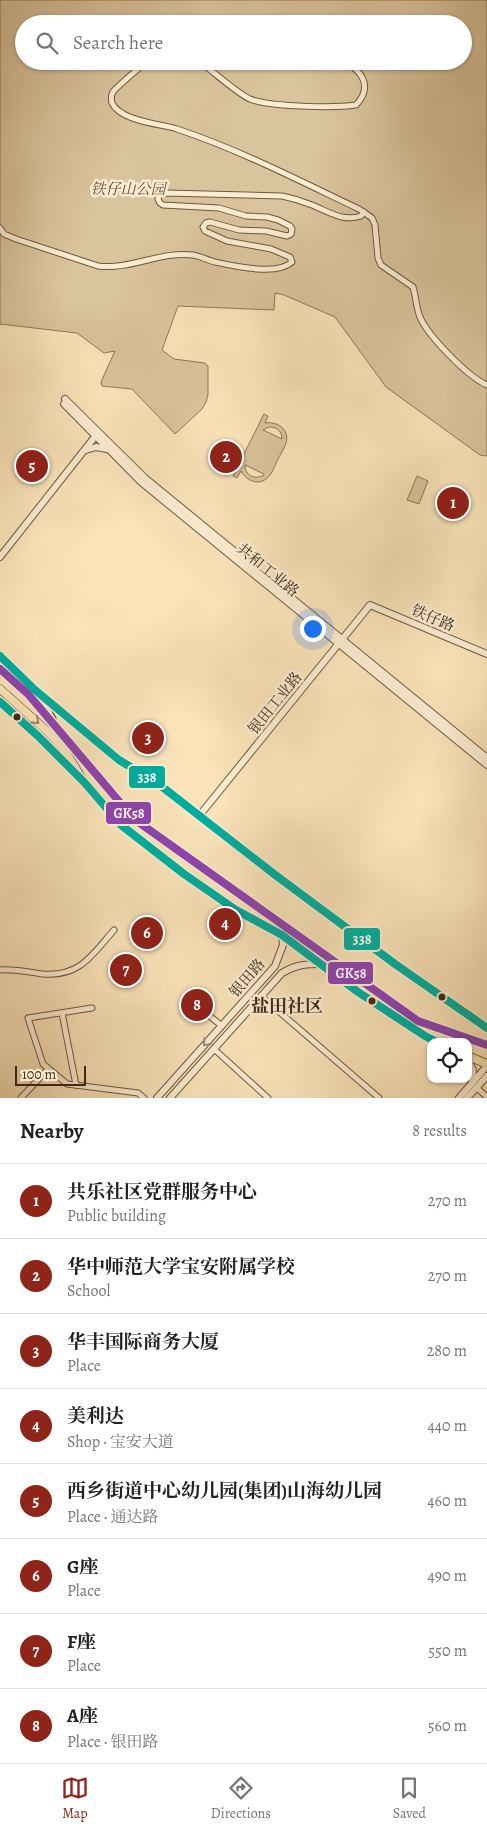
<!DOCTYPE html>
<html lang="en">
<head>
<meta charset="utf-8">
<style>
	body { margin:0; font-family:Alegreya,"Noto Serif SC",serif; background:#f2f2f2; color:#222 }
	.controls { position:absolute; right:15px; bottom:15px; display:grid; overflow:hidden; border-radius:10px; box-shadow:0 1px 4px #0004 }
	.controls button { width:45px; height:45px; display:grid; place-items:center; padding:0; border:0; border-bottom:1px solid #e0e0e0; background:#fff; color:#222; font:25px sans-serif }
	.scale { position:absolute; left:15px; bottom:12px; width:71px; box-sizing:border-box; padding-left:5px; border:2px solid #402a15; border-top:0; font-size:14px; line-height:18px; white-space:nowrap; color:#402a15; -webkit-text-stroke:4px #fcedd2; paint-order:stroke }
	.you { position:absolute; left:312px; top:628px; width:18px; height:18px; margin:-12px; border:4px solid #fff; border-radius:50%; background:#1a73e8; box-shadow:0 0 0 8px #1a73e833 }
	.badge { display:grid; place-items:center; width:32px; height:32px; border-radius:50%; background:#8f2418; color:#fff; font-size:16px; font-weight:700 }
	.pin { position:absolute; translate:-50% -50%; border:2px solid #fff; box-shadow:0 1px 5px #0006 }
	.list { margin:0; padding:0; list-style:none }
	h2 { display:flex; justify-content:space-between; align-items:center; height:65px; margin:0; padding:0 20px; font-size:21px }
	h2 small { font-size:16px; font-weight:400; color:#767676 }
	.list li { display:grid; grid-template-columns:32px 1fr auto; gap:15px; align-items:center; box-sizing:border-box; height:75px; padding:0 20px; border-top:1px solid #e0e0e0 }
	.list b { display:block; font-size:19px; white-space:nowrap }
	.list p { margin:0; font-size:16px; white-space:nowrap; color:#767676 }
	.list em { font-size:16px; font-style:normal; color:#767676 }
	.icon { flex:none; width:28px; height:28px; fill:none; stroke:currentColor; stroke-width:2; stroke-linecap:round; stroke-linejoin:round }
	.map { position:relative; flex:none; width:487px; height:1098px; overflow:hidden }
	.search { position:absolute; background:#fff; box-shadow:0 1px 4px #0004; left:15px; right:15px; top:15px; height:55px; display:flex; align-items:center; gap:12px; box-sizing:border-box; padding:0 18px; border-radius:28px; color:#767676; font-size:19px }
	.sheet { height:665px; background:#fff }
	nav { display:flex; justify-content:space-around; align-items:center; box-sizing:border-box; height:70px; border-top:1px solid #e0e0e0; background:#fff; font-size:14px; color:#767676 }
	nav a { display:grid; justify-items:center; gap:2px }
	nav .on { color:#8f2418 }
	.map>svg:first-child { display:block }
	.green { fill:#dac49d; stroke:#8d7759; fill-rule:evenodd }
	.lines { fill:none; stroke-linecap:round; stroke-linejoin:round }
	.minor-casing { stroke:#6e583e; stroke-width:7 }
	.tertiary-casing { stroke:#6e583e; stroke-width:8 }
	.secondary-casing { stroke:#402a15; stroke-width:9 }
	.primary-casing { stroke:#402a15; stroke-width:9 }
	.minor { stroke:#fcedd2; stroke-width:5 }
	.tertiary { stroke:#fcedd2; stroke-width:6 }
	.secondary { stroke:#fcedd2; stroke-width:7 }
	.primary { stroke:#fae3b9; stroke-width:8 }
	.bus-1-casing { stroke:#fcedd2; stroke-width:11 }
	.bus-2-casing { stroke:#fcedd2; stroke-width:11 }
	.bus-1 { stroke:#01ad9c; stroke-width:8 }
	.bus-2 { stroke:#8e44ad; stroke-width:8 }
	.oneway { stroke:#9d8667 }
	.oneway2 { stroke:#9e8c74 }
	.bus-dot { fill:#402a15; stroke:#fcedd2; stroke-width:2 }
	.labels { text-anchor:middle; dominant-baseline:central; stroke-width:5; stroke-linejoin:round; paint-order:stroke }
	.park-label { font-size:15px; font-style:italic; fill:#665037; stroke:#fcedd2 }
	.street-label { font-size:15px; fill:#402a15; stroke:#fcedd2 }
	.quarter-label { font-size:18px; font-weight:bold; fill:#402a15; stroke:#fcedd2 }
	.line-badge { stroke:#fcedd2; stroke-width:2 }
	.badge-label { font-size:14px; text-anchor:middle; font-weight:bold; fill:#fff }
</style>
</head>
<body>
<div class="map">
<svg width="487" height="1098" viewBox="0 0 487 1098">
	<rect width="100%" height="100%" fill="#fae3b9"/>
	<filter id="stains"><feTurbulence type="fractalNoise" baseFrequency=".004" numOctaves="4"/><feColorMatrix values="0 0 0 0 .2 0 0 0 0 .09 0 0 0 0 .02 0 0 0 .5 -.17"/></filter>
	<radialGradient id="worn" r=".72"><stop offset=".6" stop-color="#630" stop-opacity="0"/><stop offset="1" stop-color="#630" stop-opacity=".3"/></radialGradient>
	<g class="green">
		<path d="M0 0H487V456L480 455 386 387 335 317 284 295 275 293 274 310 178 306 162 350 174 359 205 363 208 366V395L206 402 202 409 175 434 132 389 102 386 101 382 115 351 104 353 77 333 0 324ZM24 24H463V61H24Z"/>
		<path d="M264 414 268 416 265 423C277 421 290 429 286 443 284 449 280 455 277 461 275 466 273 471 270 475 261 487 247 482 241 471L237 478 233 476ZM269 427C277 427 282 431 282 439L263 430ZM245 465 264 474V475C255 480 245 476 245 465Z"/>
		<path d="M417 476 428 481 419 504 407 500Z"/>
	</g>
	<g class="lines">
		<defs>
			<g id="minor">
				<path d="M147 61C142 66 115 88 113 92 111 95 111 99 112 103 120 121 161 124 177 129 240 150 300 181 359 209L372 218 375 225 378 258 381 265 413 287C416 297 416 307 420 317 428 336 468 377 487 385"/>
				<path d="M196 61 204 65C215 73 238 94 250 99 269 107 335 108 356 105 374 86 361 69 342 61"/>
				<path d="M0 228 4 234 16 239 98 266C131 270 160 251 193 255 200 256 207 260 215 262 234 266 277 276 292 262L290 257 271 249 227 241 205 231 203 227 206 223 210 222 239 230 266 231 287 236 291 234 292 229 290 226 278 220 267 217 246 216 219 208 163 205 160 203 158 199 160 194 166 193 282 196C292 198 302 201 312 205 329 212 343 222 361 216L364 212"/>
				<path d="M0 970C14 969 29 972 43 974 80 977 92 955 114 930"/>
				<path d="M261 996 379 1098"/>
				<path d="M92 1008 28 1018 43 1064 67 1084 138 1093 144 1098"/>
				<path d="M62 1013 76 1085"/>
				<path d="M207 1014 222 1026"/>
				<path d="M214 1049 268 1098"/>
				<path d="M477 1088 487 1097"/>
				<path d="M21 1098 48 1069"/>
			</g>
			<g id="tertiary">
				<path d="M65 399 145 478 487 758"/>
				<path d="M64 404 141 482 487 765"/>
				<path d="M86 450 96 447 107 449"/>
				<path d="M0 557 97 434"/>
				<path d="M199 816 370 605 487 654"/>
				<path d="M468 1060 473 1070 472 1083"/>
				<path d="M157 1098 275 966 283 945 282 935"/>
				<path d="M170 1098 282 973C295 965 305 964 320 964"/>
				<path d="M459 1098 487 1066"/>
				<path d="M467 1098 487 1076"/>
			</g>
			<g id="secondary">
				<path d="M0 656 35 690 52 719"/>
				<path d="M0 702 38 736 78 776"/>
			</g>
			<g id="primary">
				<path d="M0 669 28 694 134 819 418 1021 487 1045"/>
				<path d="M0 689 47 731 64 749 84 782 121 825 184 874 236 910 282 935 358 992 425 1036 438 1042"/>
				<path d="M468 1056 487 1064"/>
			</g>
		</defs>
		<use href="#minor" class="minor-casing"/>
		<use href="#tertiary" class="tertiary-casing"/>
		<use href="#secondary" class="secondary-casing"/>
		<use href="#primary" class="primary-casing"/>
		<use href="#minor" class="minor"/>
		<use href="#tertiary" class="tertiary"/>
		<use href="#secondary" class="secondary"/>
		<use href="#primary" class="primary"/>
		<defs>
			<g id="bus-1">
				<path d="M0 656 35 690 119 760 156 782 274 874 395 964 487 1028"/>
				<path d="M0 702 38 736 84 782 121 825 184 874 236 910 282 935 358 992 425 1036 437 1042"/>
			</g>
			<path id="bus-2" d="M0 669 28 694 134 819 418 1021 487 1045"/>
		</defs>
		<use href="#bus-1" class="bus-1-casing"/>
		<use href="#bus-2" class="bus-2-casing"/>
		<use href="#bus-1" class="bus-1"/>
		<use href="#bus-2" class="bus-2"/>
	</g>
	<defs><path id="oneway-chevron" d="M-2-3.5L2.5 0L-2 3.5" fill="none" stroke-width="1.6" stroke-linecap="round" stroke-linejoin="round" transform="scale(1.25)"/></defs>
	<use class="oneway" href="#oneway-chevron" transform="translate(36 721) rotate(42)"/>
	<use class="oneway2" href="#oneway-chevron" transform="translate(206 1043) rotate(132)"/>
	<g class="bus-dot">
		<circle cx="17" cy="717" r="4.5"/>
		<circle cx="442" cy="997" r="4.5"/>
		<circle cx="372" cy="1001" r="4.5"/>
	</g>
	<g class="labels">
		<g class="park-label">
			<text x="128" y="189">铁仔山公园</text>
		</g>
		<g class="street-label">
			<text transform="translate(268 570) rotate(39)">共和工业路</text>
			<text transform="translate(433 618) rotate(23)">铁仔路</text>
			<text transform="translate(275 703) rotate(-51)">银田工业路</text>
			<text transform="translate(247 978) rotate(-49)">银田路</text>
		</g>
		<g class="quarter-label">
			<text x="287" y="1006">盐田社区</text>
		</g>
	</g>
	<g class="line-badge">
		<rect x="128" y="765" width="38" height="24" rx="5" fill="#01ad9c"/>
		<rect x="105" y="801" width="47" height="24" rx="5" fill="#8e44ad"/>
		<rect x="343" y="927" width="38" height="24" rx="5" fill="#01ad9c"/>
		<rect x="327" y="961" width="47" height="24" rx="5" fill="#8e44ad"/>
	</g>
	<g class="badge-label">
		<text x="147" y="782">338</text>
		<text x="129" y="818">GK58</text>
		<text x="362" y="944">338</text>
		<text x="351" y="978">GK58</text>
	</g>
	<rect width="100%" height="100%" filter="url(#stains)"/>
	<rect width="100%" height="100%" fill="url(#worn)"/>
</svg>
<div class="controls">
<button><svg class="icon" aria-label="locate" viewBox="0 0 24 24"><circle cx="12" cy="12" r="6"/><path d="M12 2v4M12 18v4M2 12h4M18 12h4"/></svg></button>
</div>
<div class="scale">100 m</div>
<div class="you"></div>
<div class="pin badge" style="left:453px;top:503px">1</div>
<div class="pin badge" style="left:226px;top:457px">2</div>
<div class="pin badge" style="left:148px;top:738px">3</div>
<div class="pin badge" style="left:225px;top:924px">4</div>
<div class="pin badge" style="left:32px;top:466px">5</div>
<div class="pin badge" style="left:147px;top:933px">6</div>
<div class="pin badge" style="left:126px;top:970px">7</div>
<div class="pin badge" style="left:197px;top:1005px">8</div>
<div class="search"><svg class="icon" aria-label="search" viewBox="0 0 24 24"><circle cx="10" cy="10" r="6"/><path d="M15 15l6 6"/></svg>Search here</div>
</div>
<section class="sheet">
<h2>Nearby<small>8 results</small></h2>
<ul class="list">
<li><span class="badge">1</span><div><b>共乐社区党群服务中心</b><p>Public building</p></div><em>270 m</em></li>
<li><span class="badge">2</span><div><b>华中师范大学宝安附属学校</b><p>School</p></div><em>270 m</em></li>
<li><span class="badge">3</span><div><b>华丰国际商务大厦</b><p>Place</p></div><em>280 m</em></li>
<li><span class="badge">4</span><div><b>美利达</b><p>Shop · 宝安大道</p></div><em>440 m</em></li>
<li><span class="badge">5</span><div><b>西乡街道中心幼儿园(集团)山海幼儿园</b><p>Place · 通达路</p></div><em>460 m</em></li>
<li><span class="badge">6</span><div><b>G座</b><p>Place</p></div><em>490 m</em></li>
<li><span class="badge">7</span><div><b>F座</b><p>Place</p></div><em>550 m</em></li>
<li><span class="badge">8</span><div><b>A座</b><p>Place · 银田路</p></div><em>560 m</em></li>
</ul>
</section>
<nav>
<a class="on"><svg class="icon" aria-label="map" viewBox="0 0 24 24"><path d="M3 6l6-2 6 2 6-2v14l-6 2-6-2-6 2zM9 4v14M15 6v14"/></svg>Map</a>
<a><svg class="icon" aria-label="directions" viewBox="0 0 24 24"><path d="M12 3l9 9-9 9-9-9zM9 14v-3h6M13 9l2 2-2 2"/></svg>Directions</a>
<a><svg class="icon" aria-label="saved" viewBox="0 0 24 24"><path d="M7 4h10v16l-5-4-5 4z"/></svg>Saved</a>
</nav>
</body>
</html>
